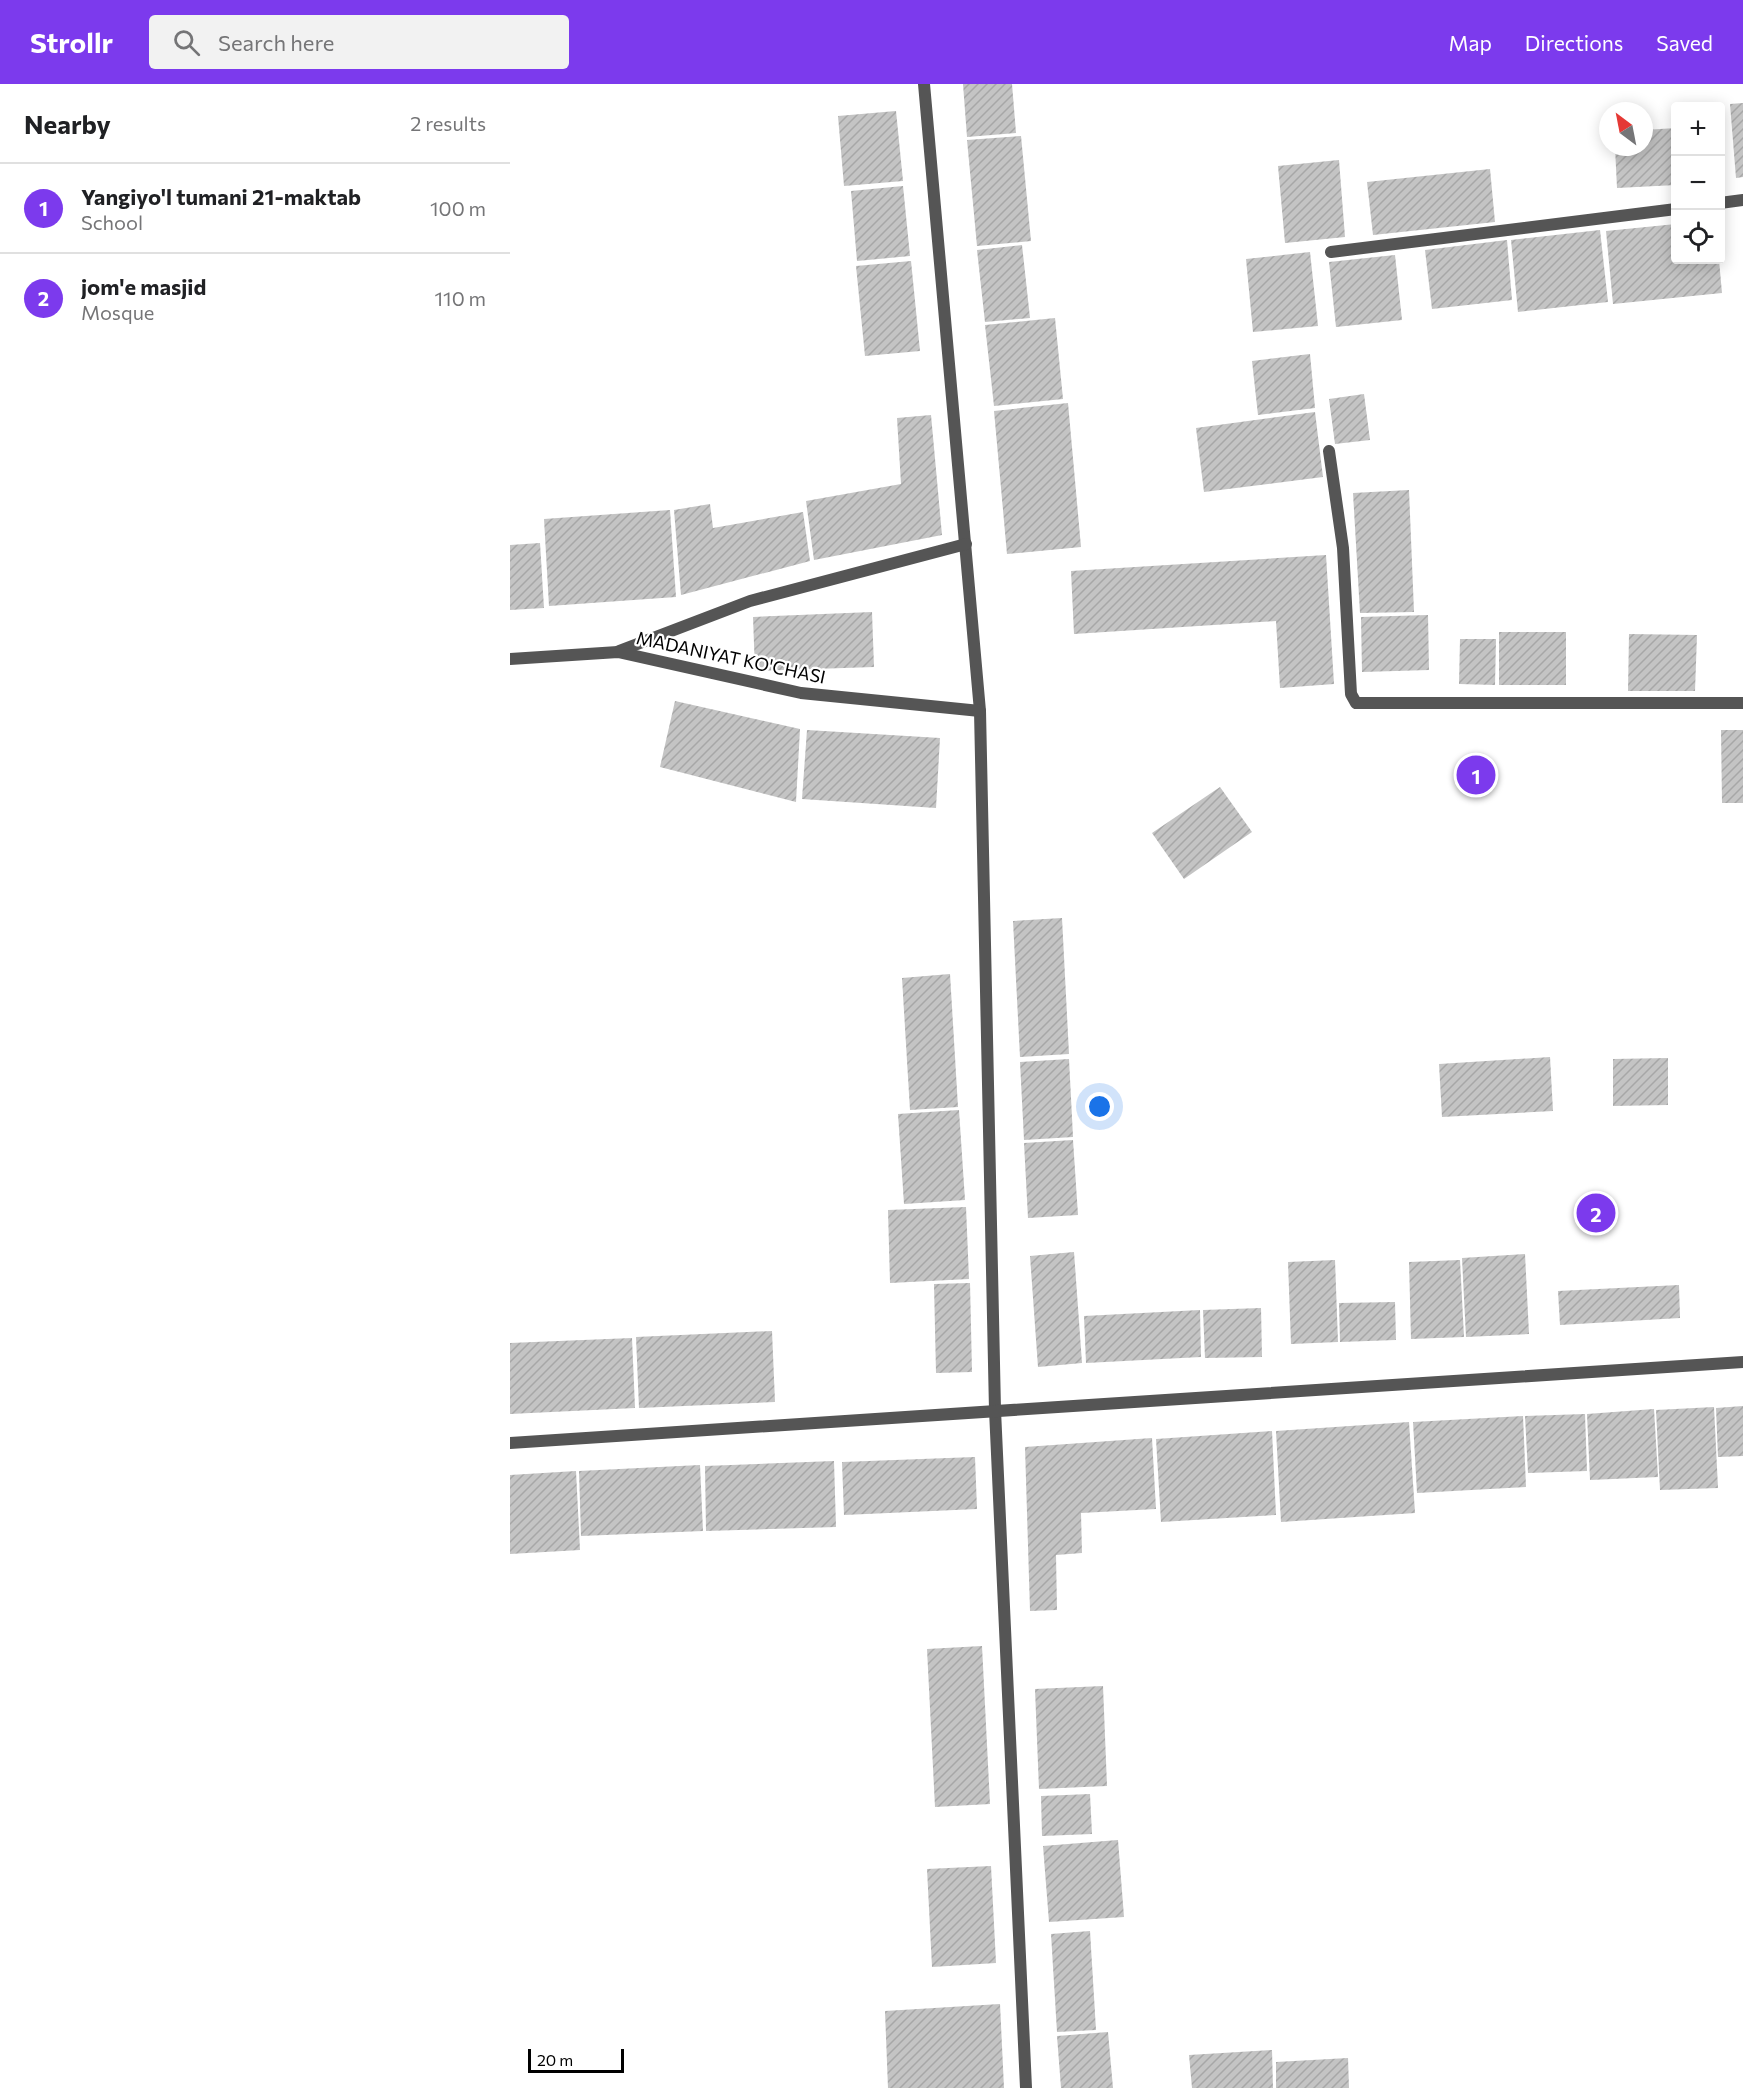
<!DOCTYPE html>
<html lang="en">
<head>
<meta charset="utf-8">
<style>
	body { margin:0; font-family:Commissioner,sans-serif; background:#f2f2f2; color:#202124 }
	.controls { position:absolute; right:18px; top:18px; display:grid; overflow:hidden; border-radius:6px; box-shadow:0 3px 15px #0003 }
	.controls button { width:54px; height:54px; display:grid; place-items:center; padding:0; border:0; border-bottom:2px solid #e0e0e0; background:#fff; color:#202124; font:30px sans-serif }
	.compass { position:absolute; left:1089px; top:18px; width:54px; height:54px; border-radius:50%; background:#fff; box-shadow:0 3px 15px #0003; rotate:328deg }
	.scale { position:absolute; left:18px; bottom:15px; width:96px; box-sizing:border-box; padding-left:6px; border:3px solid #000; border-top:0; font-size:16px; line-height:21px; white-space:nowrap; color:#000; -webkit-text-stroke:4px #fff; paint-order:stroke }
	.you { position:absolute; left:590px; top:1023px; width:21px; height:21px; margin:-15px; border:4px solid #fff; border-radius:50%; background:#1a73e8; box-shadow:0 0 0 9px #1a73e833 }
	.badge { display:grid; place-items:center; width:39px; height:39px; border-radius:50%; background:#7c3aed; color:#fff; font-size:20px; font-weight:700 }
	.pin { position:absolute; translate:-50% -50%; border:3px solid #fff; box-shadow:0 2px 6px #0006 }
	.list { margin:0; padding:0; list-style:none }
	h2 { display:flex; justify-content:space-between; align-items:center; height:78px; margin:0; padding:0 24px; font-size:26px }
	h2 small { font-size:20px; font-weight:400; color:#757577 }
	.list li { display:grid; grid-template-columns:39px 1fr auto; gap:18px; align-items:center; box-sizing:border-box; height:90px; padding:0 24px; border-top:2px solid #e0e0e0 }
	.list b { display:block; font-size:22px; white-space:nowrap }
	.list p { margin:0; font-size:20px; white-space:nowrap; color:#757577 }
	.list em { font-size:20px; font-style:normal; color:#757577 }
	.icon { flex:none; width:33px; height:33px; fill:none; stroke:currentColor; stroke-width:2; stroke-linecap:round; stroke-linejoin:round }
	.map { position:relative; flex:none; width:1233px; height:2004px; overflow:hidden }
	header { display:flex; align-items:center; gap:36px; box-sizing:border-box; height:84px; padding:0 30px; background:#7c3aed; color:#fff }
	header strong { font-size:28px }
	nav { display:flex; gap:33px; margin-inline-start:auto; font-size:21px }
	.search { width:420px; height:54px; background:#f2f2f2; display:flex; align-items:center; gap:15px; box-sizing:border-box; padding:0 21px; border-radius:6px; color:#757577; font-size:22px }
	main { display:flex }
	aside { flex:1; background:#fff }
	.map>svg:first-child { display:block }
	.building { fill:url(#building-hatch) }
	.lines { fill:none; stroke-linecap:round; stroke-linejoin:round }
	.minor { stroke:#555; stroke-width:12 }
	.labels { text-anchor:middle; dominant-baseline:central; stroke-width:4.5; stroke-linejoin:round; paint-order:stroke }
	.street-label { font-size:18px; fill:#000; stroke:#fff }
</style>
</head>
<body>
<header>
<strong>Strollr</strong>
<div class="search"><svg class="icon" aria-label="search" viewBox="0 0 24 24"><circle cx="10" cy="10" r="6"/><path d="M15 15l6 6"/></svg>Search here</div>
<nav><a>Map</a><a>Directions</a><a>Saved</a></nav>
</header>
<main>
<aside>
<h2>Nearby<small>2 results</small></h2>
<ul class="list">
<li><span class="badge">1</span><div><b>Yangiyo'l tumani 21-maktab</b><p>School</p></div><em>100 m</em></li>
<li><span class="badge">2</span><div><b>jom'e masjid</b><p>Mosque</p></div><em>110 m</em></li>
</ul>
</aside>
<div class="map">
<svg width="1233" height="2004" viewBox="0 0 1233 2004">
	<defs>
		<pattern id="building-hatch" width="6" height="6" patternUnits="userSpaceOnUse" patternTransform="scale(1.5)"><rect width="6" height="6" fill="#c4c4c4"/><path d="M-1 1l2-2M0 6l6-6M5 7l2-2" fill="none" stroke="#a7a7a7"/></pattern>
	</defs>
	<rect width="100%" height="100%" fill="#fff"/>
	<g class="building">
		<path d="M453 0H502L506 49 457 53Z"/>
		<path d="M1233 19V93L1226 94 1220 20Z"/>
		<path d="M386 27 393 97 334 102 328 32Z"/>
		<path d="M1166 44V101L1107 104 1105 63H1134V46Z"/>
		<path d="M511 52 521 157 467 162 457 56Z"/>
		<path d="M829 76 835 153 775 159 768 82Z"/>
		<path d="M980 85 985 138 863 151 857 98Z"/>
		<path d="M393 102 400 172 347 177 341 107Z"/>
		<path d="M1166 140V176H1209L1212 209 1103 220 1096 147Z"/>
		<path d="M1090 146 1098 218 1008 228 1001 156Z"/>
		<path d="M997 156 1002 216 922 225 915 166Z"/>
		<path d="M512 161 520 234 475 238 467 166Z"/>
		<path d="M800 168 808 242 743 248 736 175Z"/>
		<path d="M885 171 892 236 826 243 819 178Z"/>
		<path d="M401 177 410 267 355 272 346 182Z"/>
		<path d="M545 234 553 315 484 322 475 241Z"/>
		<path d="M800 270 805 324 748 331 742 277Z"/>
		<path d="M854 310 860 356 825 360 819 315Z"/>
		<path d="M558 319 571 463 497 470 484 327Z"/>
		<path d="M805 328 813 393 694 408 686 344Z"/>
		<path d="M421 331 432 451 304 476 296 417 391 400 387 334Z"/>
		<path d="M899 406 904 528 850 529 843 409Z"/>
		<path d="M200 420 203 444 293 428 300 477 171 511 164 426Z"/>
		<path d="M160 426 166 513 39 522 34 435Z"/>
		<path d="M30 459 34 524 0 526V461Z"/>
		<path d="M816 471 824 600 770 604 766 537 564 550 561 487Z"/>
		<path d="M362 528 364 583 245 587 243 533Z"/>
		<path d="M918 531 919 586 852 588 851 533Z"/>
		<rect x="989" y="548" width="67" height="53"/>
		<path d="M1119 550 1187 551 1185 607H1118Z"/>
		<path d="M950 555H986L985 601 949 600Z"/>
		<path d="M165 617 290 645 286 718 150 683Z"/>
		<path d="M297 646 430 654 426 724 292 715Z"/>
		<path d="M1211 646H1233V719H1212Z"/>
		<path d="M710 703 742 748 674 795 642 749Z"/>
		<path d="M552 834 559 970 510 973 503 837Z"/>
		<path d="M440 890 448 1023 400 1026 392 894Z"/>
		<path d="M1040 973 1043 1027 932 1033 929 980Z"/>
		<path d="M1158 974V1021L1103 1022V975Z"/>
		<path d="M559 975 563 1053 514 1056 510 978Z"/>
		<path d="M449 1026 455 1116 394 1120 388 1030Z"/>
		<path d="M563 1056 568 1131 518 1134 514 1059Z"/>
		<path d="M456 1123 459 1195 380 1199 378 1126Z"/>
		<path d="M564 1168 572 1279 528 1283 520 1172Z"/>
		<path d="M1015 1170 1019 1250 956 1253 952 1174Z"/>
		<path d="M825 1176 828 1258 781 1260 778 1178Z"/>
		<path d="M950 1176 954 1253 901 1255 899 1178Z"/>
		<path d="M460 1199 462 1288 426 1289 424 1200Z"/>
		<path d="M1169 1201 1170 1234 1050 1241 1048 1207Z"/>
		<path d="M885 1218 886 1256 830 1258 829 1219Z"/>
		<path d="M751 1224 752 1273 695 1274 693 1226Z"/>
		<path d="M690 1226 691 1273 576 1279 574 1232Z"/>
		<path d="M262 1247 265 1318 129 1324 126 1253Z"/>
		<path d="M122 1254 125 1324 0 1330V1259Z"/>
		<path d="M1233 1322V1372L1208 1373 1206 1324Z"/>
		<path d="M1204 1323 1208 1404 1150 1406 1146 1326Z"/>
		<path d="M1144 1325 1148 1393 1080 1396 1077 1330Z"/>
		<path d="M1075 1330 1077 1387 1018 1389 1015 1332Z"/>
		<path d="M1013 1332 1016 1403 907 1409 903 1338Z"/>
		<path d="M899 1338 905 1429 771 1438 766 1347Z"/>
		<path d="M762 1347 766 1431 651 1438 646 1355Z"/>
		<path d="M642 1354 646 1425 571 1429 572 1469 546 1471 547 1526 520 1527 515 1363Z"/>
		<path d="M465 1373 467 1425 334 1431 332 1378Z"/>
		<path d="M324 1377 326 1443 196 1447 195 1382Z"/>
		<path d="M190 1381 193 1447 71 1452 69 1387Z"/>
		<path d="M66 1387 70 1466 0 1470V1391Z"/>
		<path d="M472 1562 480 1720 425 1723 417 1565Z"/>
		<path d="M593 1602 597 1702 529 1705 525 1605Z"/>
		<path d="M580 1710 582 1750 532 1752 531 1712Z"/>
		<path d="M608 1756 614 1833 539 1838 533 1762Z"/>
		<path d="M481 1782 486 1879 422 1883 417 1785Z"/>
		<path d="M580 1847 586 1946 547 1948 541 1850Z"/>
		<path d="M490 1920 494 2004H378L375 1927Z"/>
		<path d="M598 1948 603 2004H551L547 1952Z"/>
		<path d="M762 1966 763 2004H682L679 1971Z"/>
		<path d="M838 1974 839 2004H766V1978Z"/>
	</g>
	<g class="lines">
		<g class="minor">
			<path d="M414 0 470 627 485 1326 516 2004"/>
			<path d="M1210 119 1233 116"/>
			<path d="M821 168 1166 125"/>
			<path d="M819 367 833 464 841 610 846 619H1233"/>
			<path d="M109 567 240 517 456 460"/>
			<path d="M0 575 108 568 291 609 470 627"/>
			<path d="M0 1359 1233 1278"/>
		</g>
	</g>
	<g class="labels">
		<g class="street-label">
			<text transform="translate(221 573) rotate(12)">MADANIYAT KO'CHASI</text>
		</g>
	</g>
</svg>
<div class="controls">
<button>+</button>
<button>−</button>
<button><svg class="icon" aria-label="locate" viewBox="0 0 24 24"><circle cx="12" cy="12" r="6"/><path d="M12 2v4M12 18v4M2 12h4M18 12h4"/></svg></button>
</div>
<svg class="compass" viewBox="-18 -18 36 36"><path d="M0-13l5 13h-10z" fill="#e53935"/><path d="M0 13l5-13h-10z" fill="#757577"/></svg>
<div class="scale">20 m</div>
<div class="you"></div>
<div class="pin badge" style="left:966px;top:691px">1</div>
<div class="pin badge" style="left:1086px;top:1129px">2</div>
</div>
</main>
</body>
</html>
